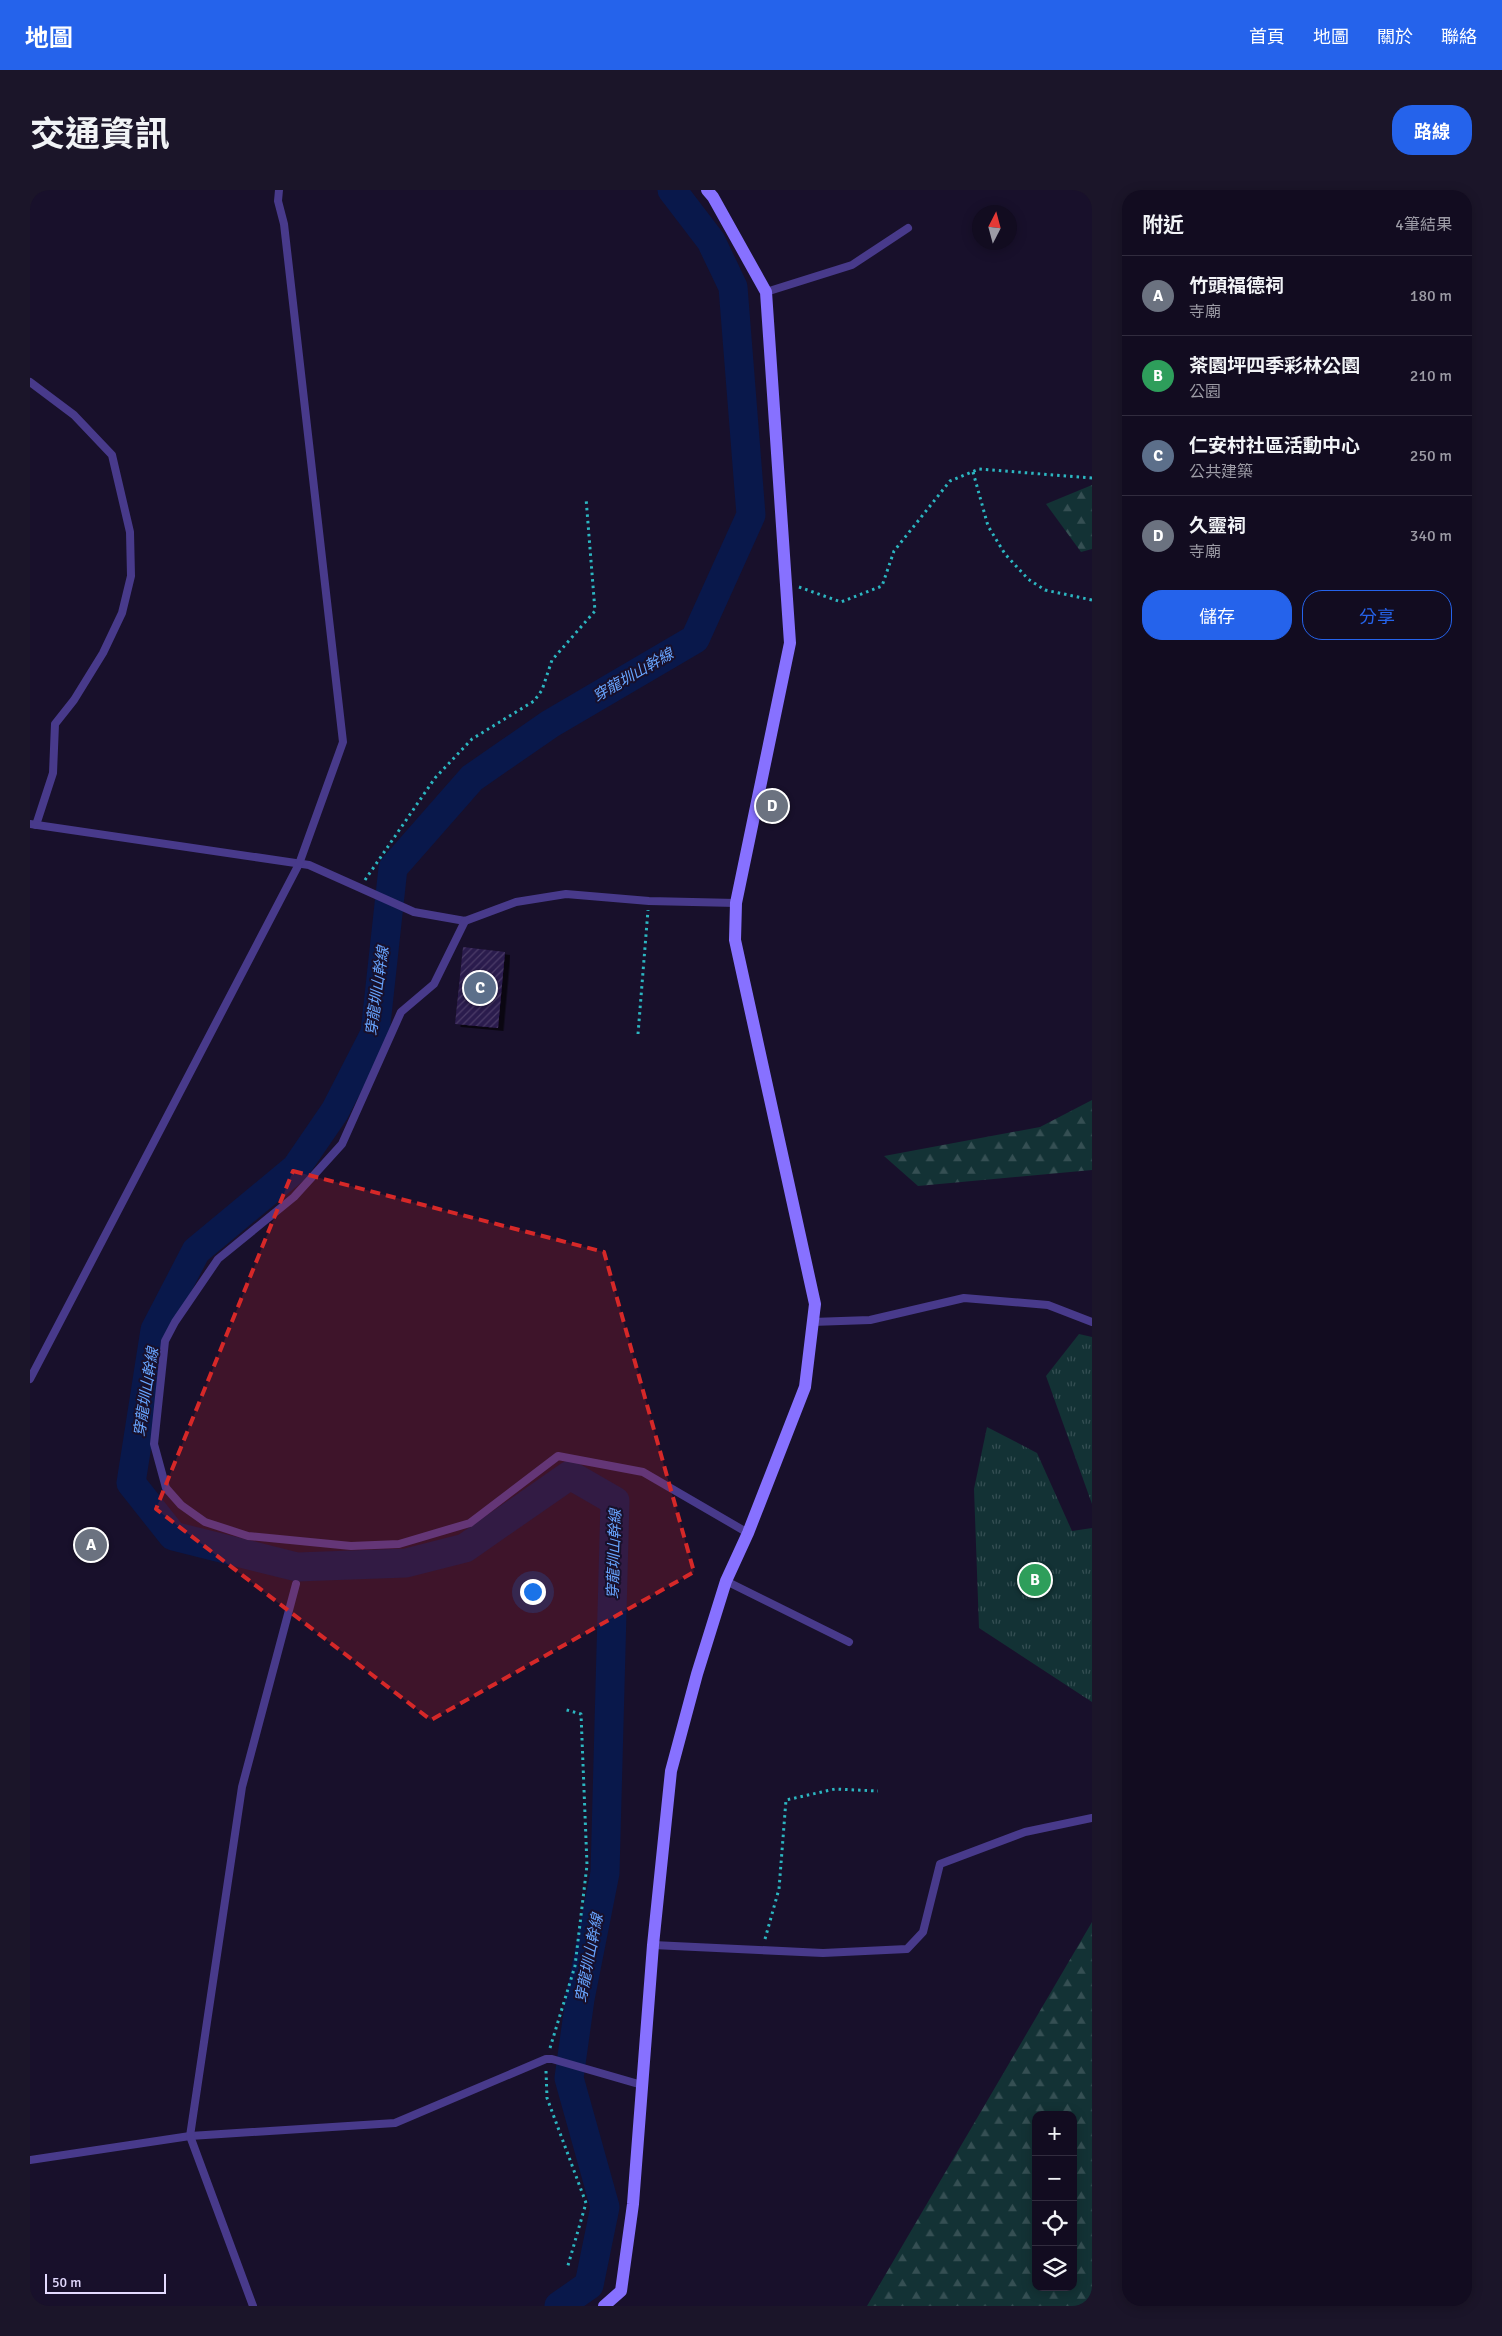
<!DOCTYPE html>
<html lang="zh-TW">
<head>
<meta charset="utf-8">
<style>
	body { margin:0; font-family:Signika,"Noto Sans TC",sans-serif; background:#1b1529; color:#f1f3f6 }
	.controls { position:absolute; right:15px; bottom:15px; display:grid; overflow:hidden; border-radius:10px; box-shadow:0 2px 12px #0003 }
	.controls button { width:45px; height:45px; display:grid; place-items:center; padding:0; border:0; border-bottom:1px solid #312c3e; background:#120c20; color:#f1f3f6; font:25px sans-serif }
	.compass { position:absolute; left:942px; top:15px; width:45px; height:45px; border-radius:50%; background:#120c20; box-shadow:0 2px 12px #0003; rotate:6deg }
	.scale { position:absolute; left:15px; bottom:12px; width:121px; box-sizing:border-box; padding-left:5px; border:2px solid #e3daff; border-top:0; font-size:14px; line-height:18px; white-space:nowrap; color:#e3daff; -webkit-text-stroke:4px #18102b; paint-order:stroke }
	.you { position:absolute; left:502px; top:1401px; width:18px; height:18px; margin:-12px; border:4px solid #fff; border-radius:50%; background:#1a73e8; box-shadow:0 0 0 8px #1a73e833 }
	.badge { display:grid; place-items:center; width:32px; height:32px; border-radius:50%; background:#2563eb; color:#fff; font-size:16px; font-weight:700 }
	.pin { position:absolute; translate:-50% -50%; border:2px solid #fff; box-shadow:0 1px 5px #0006 }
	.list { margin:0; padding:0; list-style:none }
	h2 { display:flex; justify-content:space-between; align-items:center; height:65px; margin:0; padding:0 20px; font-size:21px }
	h2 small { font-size:16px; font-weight:400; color:#9c9ba5 }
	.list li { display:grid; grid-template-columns:32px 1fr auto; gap:15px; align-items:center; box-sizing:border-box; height:80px; padding:0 20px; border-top:1px solid #312c3e }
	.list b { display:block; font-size:19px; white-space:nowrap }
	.list p { margin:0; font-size:16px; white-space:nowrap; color:#9c9ba5 }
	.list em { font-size:16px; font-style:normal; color:#9c9ba5 }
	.actions { display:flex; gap:10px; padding:15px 20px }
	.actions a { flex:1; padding:11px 0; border:1px solid #2563eb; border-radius:20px; text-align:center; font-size:18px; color:#2563eb }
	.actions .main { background:#2563eb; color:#fff }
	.icon { flex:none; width:28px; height:28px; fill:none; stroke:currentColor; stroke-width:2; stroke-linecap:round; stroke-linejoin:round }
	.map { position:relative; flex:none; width:1062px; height:2116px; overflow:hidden; border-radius:20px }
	header { display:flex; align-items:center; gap:30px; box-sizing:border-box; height:70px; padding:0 25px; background:#2563eb; color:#fff }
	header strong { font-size:24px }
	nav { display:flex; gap:28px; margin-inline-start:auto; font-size:18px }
	.intro { display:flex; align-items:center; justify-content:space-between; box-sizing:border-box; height:120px; padding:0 30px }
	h1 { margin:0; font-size:35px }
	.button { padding:12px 22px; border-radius:20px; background:#2563eb; color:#fff; font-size:18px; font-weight:700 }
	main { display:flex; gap:30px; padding:0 30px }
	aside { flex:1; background:#120c20; border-radius:20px; box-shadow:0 2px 12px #0003 }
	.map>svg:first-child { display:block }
	.forest { fill:url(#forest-firs); fill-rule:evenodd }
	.park { fill:url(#park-tufts) }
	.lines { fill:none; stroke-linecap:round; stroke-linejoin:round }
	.river { stroke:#09184b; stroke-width:29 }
	.building { fill:url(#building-hatch); filter:url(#shadow) }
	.path { stroke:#2cb6c1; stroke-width:3; stroke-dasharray:2.5 4; stroke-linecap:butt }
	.lane { stroke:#483a8b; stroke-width:8 }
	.secondary { stroke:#8771ff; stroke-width:12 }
	.marked { fill:#d62828; fill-opacity:0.2; stroke:#d62828; stroke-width:4; stroke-dasharray:10 6; stroke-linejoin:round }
	.labels { text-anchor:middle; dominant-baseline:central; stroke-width:4; stroke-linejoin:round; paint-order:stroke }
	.water-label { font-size:15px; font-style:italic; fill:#68a5ff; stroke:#18102b }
</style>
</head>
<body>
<header>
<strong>地圖</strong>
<nav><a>首頁</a><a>地圖</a><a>關於</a><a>聯絡</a></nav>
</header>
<div class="intro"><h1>交通資訊</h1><a class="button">路線</a></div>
<main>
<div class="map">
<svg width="1062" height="2116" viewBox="0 0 1062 2116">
	<defs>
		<pattern id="forest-firs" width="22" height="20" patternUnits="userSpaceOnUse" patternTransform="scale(1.25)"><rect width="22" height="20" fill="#133235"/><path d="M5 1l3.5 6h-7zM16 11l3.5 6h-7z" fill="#354f53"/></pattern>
		<pattern id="park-tufts" width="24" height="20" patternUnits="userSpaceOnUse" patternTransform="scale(1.25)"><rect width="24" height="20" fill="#133235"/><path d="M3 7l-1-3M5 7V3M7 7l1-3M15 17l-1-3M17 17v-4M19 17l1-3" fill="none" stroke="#354f53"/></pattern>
		<pattern id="building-hatch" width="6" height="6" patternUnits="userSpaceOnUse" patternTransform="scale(1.25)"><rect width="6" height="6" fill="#2c1b4d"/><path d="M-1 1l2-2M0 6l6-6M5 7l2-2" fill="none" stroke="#4a3c68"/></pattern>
		<filter id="shadow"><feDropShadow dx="5.5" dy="3" stdDeviation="0" flood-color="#0009"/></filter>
	</defs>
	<rect width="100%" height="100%" fill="#18102b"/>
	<g class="forest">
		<path d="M1062 295V359L1051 362 1016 314Z"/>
		<path d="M1062 910V980L888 996 854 966 1010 937Z"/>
		<path d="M1062 1732V2116H837ZM1006 1925H1043V2097H1006Z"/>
	</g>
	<g class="park">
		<path d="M1049 1144 1062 1147V1314L1016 1186Z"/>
		<path d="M957 1237 1007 1263 1042 1341 1062 1338V1512L949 1438 944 1299Z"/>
	</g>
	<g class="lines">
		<path class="river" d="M529 2116 559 2095 575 2017 539 1888 550 1809 575 1683 585 1311 540 1285 435 1358 376 1373 267 1377 143 1346 101 1293 125 1140 166 1061 266 978 305 921 345 843 363 678 442 588 520 534 665 449 721 325 703 97 681 51 642 0"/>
	</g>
	<path class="building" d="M433 757 475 762 468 838 425 834Z"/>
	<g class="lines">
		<g class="path">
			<path d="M943 282 958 336 975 364 998 389 1015 400 1062 410"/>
			<path d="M769 397 811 412 852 396 864 361 920 291 949 279 1062 288"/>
			<path d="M335 690 405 588 442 549 504 511 512 500 522 470 565 421 556 308"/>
			<path d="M608 844 618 720"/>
			<path d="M735 1749 749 1699 756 1610 805 1599 848 1601"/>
			<path d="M520 1858 545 1776 557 1675 551 1524 533 1519"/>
			<path d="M516 1881 517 1908 556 2013 537 2079"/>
		</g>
		<g class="lane">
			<path d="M736 102 822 75 878 38"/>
			<path d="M0 192 44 225 82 265 100 342 101 386 92 423 73 463 44 510 25 534 23 583 6 635"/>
			<path d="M0 634 279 675 384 722 435 731 486 712 536 704 619 711 706 713"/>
			<path d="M435 731 404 794 371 822 312 954 264 1007 188 1069 145 1132 135 1151 124 1254 136 1298 151 1315 175 1332 218 1346 321 1356 369 1354 440 1333 528 1266 613 1282 718 1343"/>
			<path d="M782 1132 840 1130 934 1108 1018 1115 1062 1132"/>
			<path d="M0 1189 269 674 313 552 254 34 248 11 249 0"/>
			<path d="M696 1391 819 1452"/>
			<path d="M623 1755 793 1763 877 1759 893 1742 910 1674 995 1642 1062 1628"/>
			<path d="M0 1970 160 1946 365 1933 516 1869H522L612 1895"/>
			<path d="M223 2116 160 1946 212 1597 266 1394"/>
		</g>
		<path class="secondary" d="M574 2116 591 2101 603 2014 623 1755 641 1581 667 1484 696 1391 718 1343 775 1197 785 1114 705 750 706 713 760 453 736 102 683 7 677 0"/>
	</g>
	<path class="marked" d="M263 981 574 1062 664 1382 401 1530 126 1319Z"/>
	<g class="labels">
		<g class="water-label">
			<text transform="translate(603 485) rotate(-30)">穿龍圳山幹線</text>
			<text transform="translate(347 801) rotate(-82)">穿龍圳山幹線</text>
			<text transform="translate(116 1202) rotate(-81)">穿龍圳山幹線</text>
			<text transform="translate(584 1364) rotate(-88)">穿龍圳山幹線</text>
			<text transform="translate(559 1768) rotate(-79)">穿龍圳山幹線</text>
		</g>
	</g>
</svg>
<div class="controls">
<button>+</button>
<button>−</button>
<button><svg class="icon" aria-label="locate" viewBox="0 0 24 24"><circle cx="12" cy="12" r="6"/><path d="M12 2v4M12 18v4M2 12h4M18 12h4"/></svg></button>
<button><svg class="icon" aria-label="layers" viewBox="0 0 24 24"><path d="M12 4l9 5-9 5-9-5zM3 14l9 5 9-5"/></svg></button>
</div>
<svg class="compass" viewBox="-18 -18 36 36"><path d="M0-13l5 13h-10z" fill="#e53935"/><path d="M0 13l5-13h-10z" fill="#9c9ba5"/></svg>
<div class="scale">50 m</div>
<div class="you"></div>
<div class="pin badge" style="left:61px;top:1355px;background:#6b7280">A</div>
<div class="pin badge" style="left:1005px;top:1390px;background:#2e9e5b">B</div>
<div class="pin badge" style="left:450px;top:798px;background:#5c6f8a">C</div>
<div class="pin badge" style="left:742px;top:616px;background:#6b7280">D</div>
</div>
<aside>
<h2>附近<small>4筆結果</small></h2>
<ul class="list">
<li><span class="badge" style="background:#6b7280">A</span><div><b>竹頭福德祠</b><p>寺廟</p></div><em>180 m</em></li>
<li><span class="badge" style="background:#2e9e5b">B</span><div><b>茶園坪四季彩林公園</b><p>公園</p></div><em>210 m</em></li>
<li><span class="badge" style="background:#5c6f8a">C</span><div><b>仁安村社區活動中心</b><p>公共建築</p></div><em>250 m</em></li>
<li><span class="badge" style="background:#6b7280">D</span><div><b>久靈祠</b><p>寺廟</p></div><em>340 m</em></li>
</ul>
<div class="actions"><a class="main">儲存</a><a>分享</a></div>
</aside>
</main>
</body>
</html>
